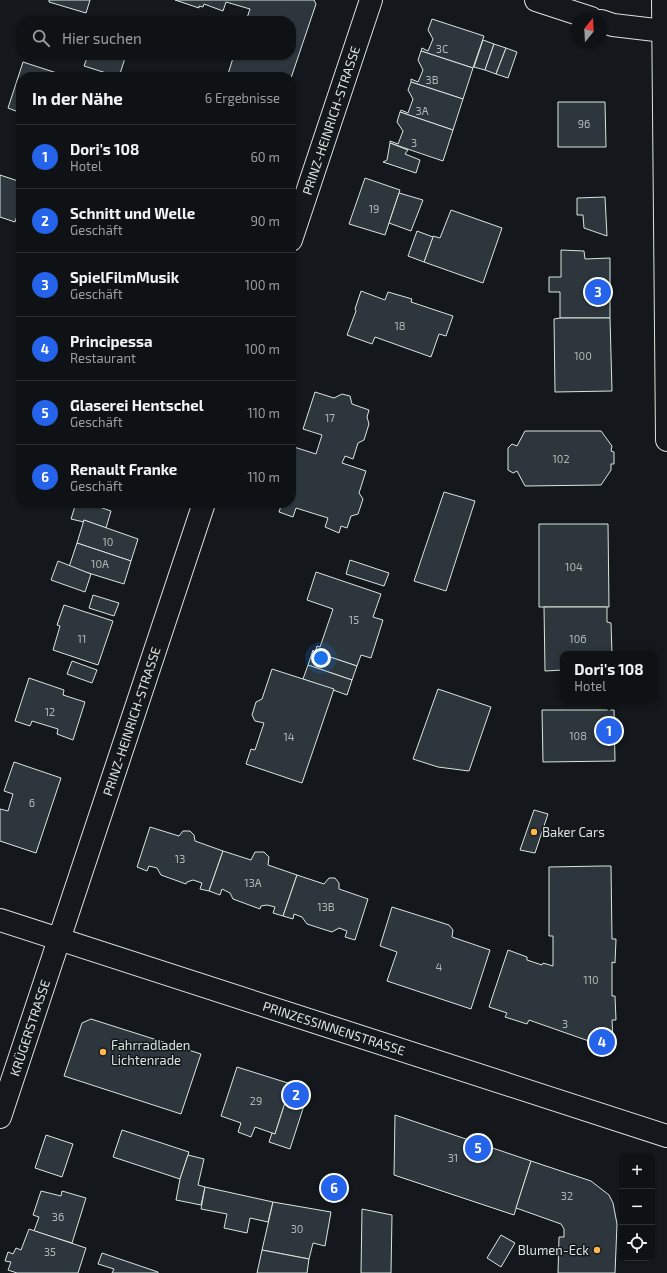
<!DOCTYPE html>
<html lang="de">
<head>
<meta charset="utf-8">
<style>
	body { margin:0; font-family:"Exo 2",sans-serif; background:#1d2022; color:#f1f3f6 }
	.controls { position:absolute; right:12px; bottom:12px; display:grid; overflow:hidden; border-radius:8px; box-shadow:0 1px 3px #0004 }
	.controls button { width:36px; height:36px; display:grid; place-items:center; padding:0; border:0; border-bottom:1px solid #2f3234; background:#0f1215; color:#f1f3f6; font:20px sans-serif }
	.compass { position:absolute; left:571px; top:12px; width:36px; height:36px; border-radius:50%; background:#0f1215; box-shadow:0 1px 3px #0004; rotate:18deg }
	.you { position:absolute; left:321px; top:658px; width:14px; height:14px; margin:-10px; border:3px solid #fff; border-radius:50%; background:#1a73e8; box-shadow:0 0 0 6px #1a73e833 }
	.badge { display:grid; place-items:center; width:26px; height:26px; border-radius:50%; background:#2563eb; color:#fff; font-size:13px; font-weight:700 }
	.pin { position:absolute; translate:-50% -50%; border:2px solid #fff; box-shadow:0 1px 4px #0006 }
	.popup { position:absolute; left:560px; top:651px; width:98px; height:52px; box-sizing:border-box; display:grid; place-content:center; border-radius:8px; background:#0f1215; filter:drop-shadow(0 1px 3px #0005); font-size:13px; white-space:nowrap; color:#9b9ea0 }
	.popup b { font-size:15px; color:#f1f3f6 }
	.popup::after { content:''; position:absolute; left:50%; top:100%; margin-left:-8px; border:8px solid transparent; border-top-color:#0f1215 }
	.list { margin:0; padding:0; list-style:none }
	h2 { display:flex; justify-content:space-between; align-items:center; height:52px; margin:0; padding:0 16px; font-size:17px }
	h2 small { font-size:13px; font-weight:400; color:#9b9ea0 }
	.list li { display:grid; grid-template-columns:26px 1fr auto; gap:12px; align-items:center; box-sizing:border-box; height:64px; padding:0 16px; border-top:1px solid #2f3234 }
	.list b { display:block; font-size:15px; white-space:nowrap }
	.list p { margin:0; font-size:13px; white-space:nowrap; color:#9b9ea0 }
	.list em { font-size:13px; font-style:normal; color:#9b9ea0 }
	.icon { flex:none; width:22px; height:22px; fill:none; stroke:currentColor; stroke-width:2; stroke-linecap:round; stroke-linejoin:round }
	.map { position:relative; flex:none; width:667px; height:1273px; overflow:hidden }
	.search { position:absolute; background:#0f1215; box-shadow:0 1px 3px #0004; left:16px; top:16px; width:280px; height:44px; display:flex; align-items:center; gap:10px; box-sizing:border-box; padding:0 14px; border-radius:16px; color:#9b9ea0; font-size:15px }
	.panel { position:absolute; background:#0f1215; box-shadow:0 1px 3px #0004; left:16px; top:72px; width:280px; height:436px; border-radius:16px }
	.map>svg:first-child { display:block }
	.building { fill:#2c363c; stroke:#d8e6dc }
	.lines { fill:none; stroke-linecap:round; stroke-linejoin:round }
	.street-casing { stroke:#d8e6dc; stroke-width:24 }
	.street { stroke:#14181c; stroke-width:22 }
	.poi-dot { fill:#ffb74d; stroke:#14181c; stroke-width:1.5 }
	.labels { text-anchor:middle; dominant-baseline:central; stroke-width:3; stroke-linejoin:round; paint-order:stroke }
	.number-label { font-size:11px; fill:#adbab4 }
	.street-label { font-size:13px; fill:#d8e6dc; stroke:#14181c }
	.poi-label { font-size:13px; fill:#d8e6dc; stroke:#14181c; text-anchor:start }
</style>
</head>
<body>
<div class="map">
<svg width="667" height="1273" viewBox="0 0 667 1273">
	<rect width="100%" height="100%" fill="#14181c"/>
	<g class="building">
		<path d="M49 0H90L86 13 49 2Z"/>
		<path d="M175 0H314L316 4 291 78 227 77 234 55H291V21H246L250 9 226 2 223 11 204 4 203 7 199 6V8Z"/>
		<path d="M432 19 484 36 473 68 421 51 422 48 428 51 433 39 428 30Z"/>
		<path d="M483 40 494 44 485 70 474 67Z"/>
		<path d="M494 44 506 48 496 74 485 70Z"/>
		<path d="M506 48 517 52 508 78 496 74Z"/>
		<path d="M421 51 473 68 463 99 411 82V79L418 82 423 70 418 60Z"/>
		<path d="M88 55H126L119 77 84 66Z"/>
		<path d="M23 62 69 77H21V113L8 108Z"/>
		<path d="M411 82 463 99 453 130 400 112 401 110 408 113 413 99 408 90Z"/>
		<path d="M558 102H605L606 147H558Z"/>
		<path d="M400 112 453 130 443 161 390 143V141L398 144 403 131 397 122Z"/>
		<path d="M390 143 408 150 405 154 420 160 416 173 383 162 387 160Z"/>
		<path d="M0 175 21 182V203L15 222 0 217Z"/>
		<path d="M365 178 400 190 385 235 349 224Z"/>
		<path d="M399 193 423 200 411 231 389 223Z"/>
		<path d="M605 197 607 236 584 228 583 215H577V198Z"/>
		<path d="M451 210 502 228 483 283 424 262 433 236 440 238Z"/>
		<path d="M417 231 433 237 424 262 408 256Z"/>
		<path d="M561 250 584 251 585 259 610 258V318H560V292H549V277H561Z"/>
		<path d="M361 291 385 300 388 292 412 299 411 302 453 316 446 336 439 334 431 357 375 337 372 344 347 335 356 311 355 309Z"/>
		<path d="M560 318H610L612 391 555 392 554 319Z"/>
		<path d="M315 392 334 398 342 394 350 396 352 404 369 410 367 417 369 424 364 440 358 443 353 459 345 456 342 463 366 471 359 493 363 499 358 514 351 516 347 528 341 526 339 533 325 527 328 518 296 508 293 517 279 512 281 506 275 504 291 503V457L294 447 316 454 322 435 303 429Z"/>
		<path d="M525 431H601L612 446 611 451 614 452V464H611V470L601 485 525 486 517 471 513 473 508 470V448L512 444 517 446Z"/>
		<path d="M444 492 475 501 446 591 414 581Z"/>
		<path d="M76 503H88L111 511 106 528 84 520V522L71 519Z"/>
		<path d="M84 520 138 539 131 561 77 543Z"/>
		<path d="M539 524H608L609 607H539Z"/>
		<path d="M77 543 131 561 124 584 69 567Z"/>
		<path d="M350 560 389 573 384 586 346 574Z"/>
		<path d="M58 561 91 574 85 592 51 580Z"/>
		<path d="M316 572 381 594 373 617 383 620 371 658 361 655 357 666 315 652 317 646 320 647 333 609 307 600Z"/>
		<path d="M93 595 119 603 114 616 89 608Z"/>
		<path d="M64 605 113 621 98 665 53 650 60 626 57 625Z"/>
		<path d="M544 607H607V622L611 623 612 654H563V670L545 671Z"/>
		<path d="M313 650 315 652 357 666 352 680 308 665Z"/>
		<path d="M72 661 97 670 92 683 67 674Z"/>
		<path d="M308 665 352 680 347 695 303 679Z"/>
		<path d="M272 669 334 689 302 783 246 764 251 749 255 750 264 723 255 721 252 715 256 702 262 699Z"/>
		<path d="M29 678 64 690 63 695 85 702 73 740 57 734 58 729 32 721 30 726 15 721Z"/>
		<path d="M438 689 491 707 469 771 438 767 413 759Z"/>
		<path d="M542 710H614L615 761 543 762Z"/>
		<path d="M14 762 61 778 36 853 0 841V809L8 811 13 794 4 791Z"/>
		<path d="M534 810 548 814 535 853 520 850Z"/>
		<path d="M150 827 179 836 183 831H190L194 835 195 841 223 851 209 891 200 889 202 883 193 880 187 882 186 884 161 875 157 868 149 866 147 871 137 867Z"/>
		<path d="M223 851 251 860 255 852H264L269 857 268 865 297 875 283 916 273 913 275 907 267 905 261 906 260 909 233 899 230 893 222 889 220 895 209 891Z"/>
		<path d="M602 866H611L612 939H616L615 963 612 962V996H615L616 1020H612L613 1041 603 1046 529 1020 527 1024 505 1017 507 1013 489 1007 508 950 527 957V960L542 965 543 963 553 966V936H549V867Z"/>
		<path d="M297 875 324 884 329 878H335L339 883V889L368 899 355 940 345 937 347 931 339 928 332 932 307 924 302 917 294 914 293 919 283 916Z"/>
		<path d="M392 907 449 925 453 930 452 937 490 950 471 1009 387 981 397 952 380 946Z"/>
		<path d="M91 1019 201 1054 181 1114 64 1076 82 1023Z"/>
		<path d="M237 1067 291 1084 275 1134 255 1127 251 1137 238 1132 241 1123 221 1116Z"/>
		<path d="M291 1084 309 1090 290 1149 269 1142 272 1133 275 1134Z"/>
		<path d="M395 1115 531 1161 514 1215 394 1175Z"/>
		<path d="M122 1130 189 1152 180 1179 113 1157Z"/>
		<path d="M46 1135 73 1144 62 1177 35 1168Z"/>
		<path d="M188 1155 204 1159 198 1185 205 1187 201 1205 176 1200 180 1179Z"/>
		<path d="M531 1161 591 1181 609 1195 613 1203 617 1224 615 1273H558L559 1237H564V1229L561 1224 516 1208Z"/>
		<path d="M205 1187 273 1202 268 1222 250 1218 247 1233 224 1228 227 1214 201 1209Z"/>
		<path d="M41 1191 61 1196 62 1191 86 1198 72 1243 34 1231 39 1217 33 1215Z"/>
		<path d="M273 1202 331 1212 325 1246 313 1243 309 1259 262 1250Z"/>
		<path d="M362 1209 392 1215 391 1273H361Z"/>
		<path d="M29 1229 86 1248 78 1273H17L8 1270 11 1262 5 1261 8 1252 13 1254 16 1248 21 1250Z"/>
		<path d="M501 1235 515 1243 501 1267 487 1258Z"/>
		<path d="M262 1250 309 1259 307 1273H257Z"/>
		<path d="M102 1253 158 1272V1273H112L114 1269 98 1264Z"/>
	</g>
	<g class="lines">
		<defs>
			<g id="street">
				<path d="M536 0 591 18"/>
				<path d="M663 0 667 440"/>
				<path d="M601 21 613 25 664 31"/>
				<path id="s1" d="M291 240 371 0"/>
				<path id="s2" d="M0 920 667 1136"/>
				<path id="s3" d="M0 1117 204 503"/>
			</g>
		</defs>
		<use href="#street" class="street-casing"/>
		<use href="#street" class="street"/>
	</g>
	<g class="poi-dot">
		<circle cx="534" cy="832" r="4"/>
		<circle cx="103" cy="1052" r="4"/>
		<circle cx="597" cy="1250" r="4"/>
	</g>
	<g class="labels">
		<g class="number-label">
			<text x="442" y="48">3C</text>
			<text x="432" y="79">3B</text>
			<text x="422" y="110">3A</text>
			<text x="584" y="123">96</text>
			<text x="414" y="142">3</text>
			<text x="374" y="208">19</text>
			<text x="400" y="325">18</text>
			<text x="583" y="355">100</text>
			<text x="330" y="417">17</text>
			<text x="561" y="458">102</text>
			<text x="108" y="541">10</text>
			<text x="100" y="563">10A</text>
			<text x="574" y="566">104</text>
			<text x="354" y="619">15</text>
			<text x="82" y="638">11</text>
			<text x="578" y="638">106</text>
			<text x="50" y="711">12</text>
			<text x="578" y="735">108</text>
			<text x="289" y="736">14</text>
			<text x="32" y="802">6</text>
			<text x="180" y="858">13</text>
			<text x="253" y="882">13A</text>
			<text x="326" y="906">13B</text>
			<text x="439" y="966">4</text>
			<text x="591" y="979">110</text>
			<text x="565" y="1023">3</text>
			<text x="256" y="1100">29</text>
			<text x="453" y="1157">31</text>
			<text x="567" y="1195">32</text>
			<text x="58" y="1216">36</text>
			<text x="297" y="1228">30</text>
			<text x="50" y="1251">35</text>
		</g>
		<g class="street-label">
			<text stroke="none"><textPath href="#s1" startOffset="126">PRINZ-HEINRICH-STRASSE</textPath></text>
			<text stroke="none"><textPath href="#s3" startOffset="417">PRINZ-HEINRICH-STRASSE</textPath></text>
			<text stroke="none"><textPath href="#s3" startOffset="94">KRÜGERSTRASSE</textPath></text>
			<text stroke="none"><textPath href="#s2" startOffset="351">PRINZESSINNENSTRASSE</textPath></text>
		</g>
		<g class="poi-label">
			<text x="542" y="832">Baker Cars</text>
			<text x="111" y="1045">Fahrradladen<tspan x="111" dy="15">Lichtenrade</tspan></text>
			<text x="589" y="1250" text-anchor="end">Blumen-Eck</text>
		</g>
	</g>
</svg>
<div class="controls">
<button>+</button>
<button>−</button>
<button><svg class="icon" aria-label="locate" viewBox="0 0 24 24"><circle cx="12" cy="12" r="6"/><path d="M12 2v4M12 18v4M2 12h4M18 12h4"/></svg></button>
</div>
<svg class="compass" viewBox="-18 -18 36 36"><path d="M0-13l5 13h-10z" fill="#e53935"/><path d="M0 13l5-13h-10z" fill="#9b9ea0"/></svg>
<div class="you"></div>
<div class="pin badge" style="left:609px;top:731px">1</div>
<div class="popup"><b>Dori's 108</b>Hotel</div>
<div class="pin badge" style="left:296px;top:1095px">2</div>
<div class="pin badge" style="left:598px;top:292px">3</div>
<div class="pin badge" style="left:602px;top:1042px">4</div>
<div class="pin badge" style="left:478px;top:1148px">5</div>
<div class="pin badge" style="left:334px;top:1188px">6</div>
<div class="search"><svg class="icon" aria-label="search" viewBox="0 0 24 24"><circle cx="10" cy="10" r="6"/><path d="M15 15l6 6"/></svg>Hier suchen</div>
<section class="panel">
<h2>In der Nähe<small>6 Ergebnisse</small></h2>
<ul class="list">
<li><span class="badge">1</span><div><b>Dori's 108</b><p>Hotel</p></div><em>60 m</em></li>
<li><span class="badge">2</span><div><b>Schnitt und Welle</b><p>Geschäft</p></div><em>90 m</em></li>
<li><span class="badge">3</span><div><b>SpielFilmMusik</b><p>Geschäft</p></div><em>100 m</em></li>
<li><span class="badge">4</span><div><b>Principessa</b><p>Restaurant</p></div><em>100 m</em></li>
<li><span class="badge">5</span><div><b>Glaserei Hentschel</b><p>Geschäft</p></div><em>110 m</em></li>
<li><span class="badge">6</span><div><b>Renault Franke</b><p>Geschäft</p></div><em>110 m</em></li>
</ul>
</section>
</div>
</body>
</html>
